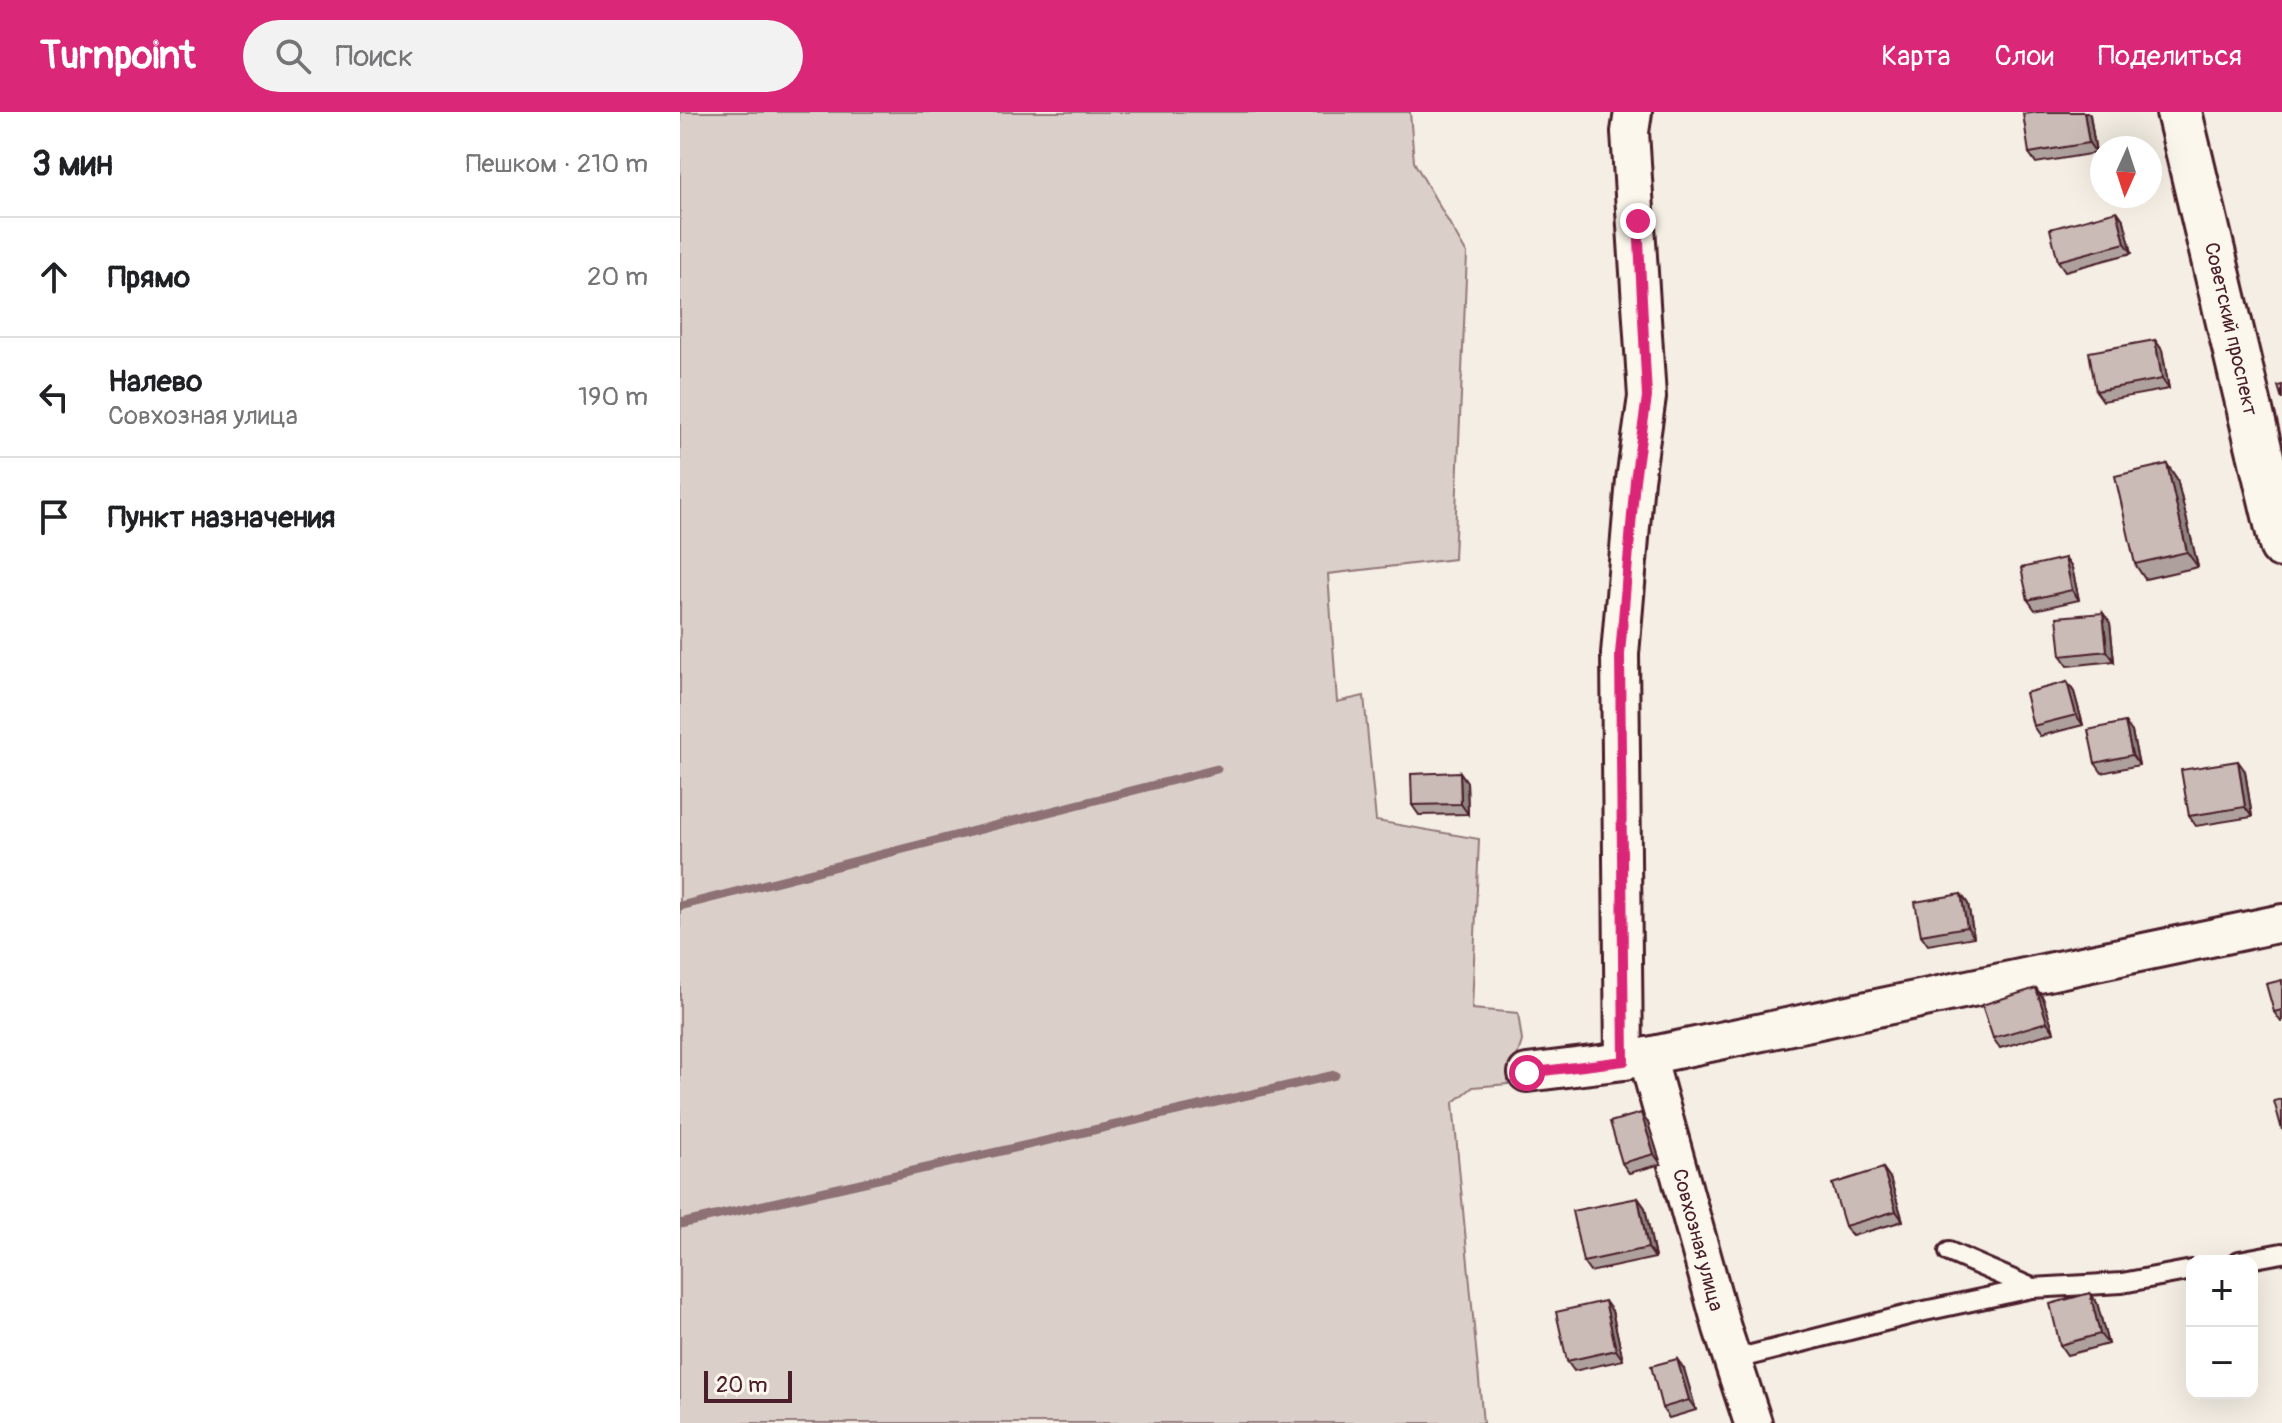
<!DOCTYPE html>
<html lang="ru">
<head>
<meta charset="utf-8">
<style>
	body { margin:0; font-family:Pangolin,sans-serif; background:#f2f2f2; color:#202124 }
	.controls { position:absolute; right:24px; bottom:24px; display:grid; overflow:hidden; border-radius:16px; box-shadow:0 8px 32px #0002 }
	.controls button { width:72px; height:72px; display:grid; place-items:center; padding:0; border:0; border-bottom:2px solid #e0e0e0; background:#fff; color:#202124; font:40px sans-serif }
	.compass { position:absolute; left:1410px; top:24px; width:72px; height:72px; border-radius:50%; background:#fff; box-shadow:0 8px 32px #0002; rotate:183deg }
	.scale { position:absolute; left:24px; bottom:20px; width:88px; box-sizing:border-box; padding-left:8px; border:4px solid #4a1f2b; border-top:0; font-size:22px; line-height:28px; white-space:nowrap; color:#4a1f2b; -webkit-text-stroke:6px #fbf7ec; paint-order:stroke }
	.stop { position:absolute; width:24px; height:24px; margin:-18px; border:6px solid #db2777; border-radius:50%; background:#fff }
	.stop.end { background:#db2777; border-color:#fff; box-shadow:0 2px 8px #0008 }
	.list { margin:0; padding:0; list-style:none }
	h2 { display:flex; justify-content:space-between; align-items:center; height:104px; margin:0; padding:0 32px; font-size:34px }
	h2 small { font-size:26px; font-weight:400; color:#757577 }
	.list li { display:grid; grid-template-columns:52px 1fr auto; gap:24px; align-items:center; box-sizing:border-box; height:120px; padding:0 32px; border-top:2px solid #e0e0e0 }
	.list b { display:block; font-size:30px; white-space:nowrap }
	.list p { margin:0; font-size:26px; white-space:nowrap; color:#757577 }
	.list em { font-size:26px; font-style:normal; color:#757577 }
	.icon { flex:none; width:44px; height:44px; fill:none; stroke:currentColor; stroke-width:2; stroke-linecap:round; stroke-linejoin:round }
	.map { position:relative; flex:none; width:1602px; height:1311px; overflow:hidden }
	header { display:flex; align-items:center; gap:48px; box-sizing:border-box; height:112px; padding:0 40px; background:#db2777; color:#fff }
	header strong { font-size:38px }
	nav { display:flex; gap:44px; margin-inline-start:auto; font-size:28px }
	.search { width:560px; height:72px; background:#f2f2f2; display:flex; align-items:center; gap:20px; box-sizing:border-box; padding:0 28px; border-radius:44px; color:#757577; font-size:30px }
	main { display:flex }
	aside { flex:1; background:#fff }
	.map>svg:first-child { display:block }
	.green { fill:#dbd0c9; stroke:#92787a; stroke-width:2 }
	.lines { fill:none; stroke-linecap:round; stroke-linejoin:round }
	.stream { stroke:#8d7174; stroke-width:9 }
	.lane-casing { stroke:#4a1f2b; stroke-width:24 }
	.street-casing { stroke:#4a1f2b; stroke-width:42 }
	.secondary-casing { stroke:#4a1f2b; stroke-width:50 }
	.lane { stroke:#fbf7ec; stroke-width:18 }
	.street { stroke:#fbf7ec; stroke-width:36 }
	.secondary { stroke:#fbf7ec; stroke-width:44 }
	.wall { fill:#aea19d; stroke:#4a1f2b; stroke-width:2 }
	.shaded-wall { fill:#8d837f; stroke:#4a1f2b; stroke-width:2 }
	.building { fill:#cabbb6; stroke:#4a1f2b; stroke-width:2 }
	.route { stroke:#db2777; stroke-width:10 }
	.labels { text-anchor:middle; dominant-baseline:central; stroke-width:6; stroke-linejoin:round; paint-order:stroke }
	.street-label { font-size:20px; fill:#4a1f2b; stroke:#fbf7ec }
</style>
</head>
<body>
<header>
<strong>Turnpoint</strong>
<div class="search"><svg class="icon" aria-label="search" viewBox="0 0 24 24"><circle cx="10" cy="10" r="6"/><path d="M15 15l6 6"/></svg>Поиск</div>
<nav><a>Карта</a><a>Слои</a><a>Поделиться</a></nav>
</header>
<main>
<aside>
<h2>3 мин<small>Пешком · 210 m</small></h2>
<ul class="list">
<li><svg class="icon" aria-label="ahead" viewBox="0 0 24 24"><path d="M12 20V5M6 11l6-6 6 6"/></svg><div><b>Прямо</b></div><em>20 m</em></li>
<li><svg class="icon" aria-label="left" viewBox="0 0 24 24"><path d="M17 20v-9H6M10 6l-5 5 5 5"/></svg><div><b>Налево</b><p>Совхозная улица</p></div><em>190 m</em></li>
<li><svg class="icon" aria-label="arrive" viewBox="0 0 24 24"><path d="M6 21V4h12l-3 4 3 4H6"/></svg><div><b>Пункт назначения</b></div></li>
</ul>
</aside>
<div class="map">
<svg width="1602" height="1311" viewBox="0 0 1602 1311">
	<rect width="100%" height="100%" fill="#f4eee4"/>
	<filter id="ink" filterUnits="userSpaceOnUse"><feTurbulence type="fractalNoise" baseFrequency=".0125" numOctaves="2"/><feDisplacementMap in="SourceGraphic" scale="16" xChannelSelector="R" yChannelSelector="G"/><feConvolveMatrix kernelMatrix="1 2 1 2 8 2 1 2 1" color-interpolation-filters="sRGB"/></filter>
	<g filter="url(#ink)">
		<path class="green" d="M0 0H730L734 50 787 142 774 447 648 462 657 590 684 584 696 709 799 727 792 897 838 901 842 929 828 972 793 975 773 991 803 1311H0Z"/>
		<g class="lines">
			<g class="stream">
				<path d="M0 794 537 657"/>
				<path d="M0 1112 655 963"/>
			</g>
			<defs>
				<g id="lane">
					<path d="M1269 1140 1352 1176 1442 1171 1512 1158"/>
					<path d="M1559 1149 1602 1141"/>
					<path d="M1052 1248 1240 1200 1352 1176"/>
				</g>
				<g id="street">
					<path d="M967 944 1042 1216 1073 1311"/>
					<path d="M944 949 940 542 955 368 967 285 950 20 953 0"/>
					<path d="M847 961 944 949 1602 811"/>
				</g>
				<path id="secondary" d="M1499 0 1602 433"/>
			</defs>
			<use href="#lane" class="lane-casing"/>
			<use href="#street" class="street-casing"/>
			<use href="#secondary" class="secondary-casing"/>
			<use href="#lane" class="lane"/>
			<use href="#street" class="street"/>
			<use href="#secondary" class="secondary"/>
		</g>
		<g class="wall">
			<path d="M1410 3 1416 41 1356 51 1349 41Z"/>
			<path d="M1437 99 1444 109 1452 141 1385 159 1378 149Z"/>
			<path d="M1475 228 1482 238 1489 277 1423 289 1416 279Z"/>
			<path d="M1487 352 1497 367 1518 455 1465 467 1455 452Z"/>
			<path d="M1385 446 1392 456 1399 488 1355 498 1348 488Z"/>
			<path d="M1423 501 1430 511 1434 549 1388 554 1381 544Z"/>
			<path d="M1387 570 1394 580 1403 613 1360 624 1353 614Z"/>
			<path d="M1452 620 1459 653 1422 661 1415 651Z"/>
			<path d="M1565 659 1572 705 1516 714 1509 704Z"/>
			<path d="M780 660 787 670 788 702 739 703 732 693Z"/>
			<path d="M1281 782 1288 792 1294 825 1248 833 1241 823Z"/>
			<path d="M1602 868V910H1601L1594 900Z"/>
			<path d="M1356 876 1363 886 1374 920 1320 936 1313 926Z"/>
			<path d="M968 1011 981 1052 949 1061 942 1051Z"/>
			<path d="M1203 1056 1210 1066 1223 1109 1172 1124 1165 1114Z"/>
			<path d="M958 1086 965 1096 975 1146 910 1160 903 1150Z"/>
			<path d="M1410 1181 1417 1191 1428 1232 1387 1243 1380 1233Z"/>
			<path d="M932 1199 943 1248 894 1259 887 1249Z"/>
			<path d="M997 1247 1004 1257 1016 1298 989 1306 982 1296Z"/>
		</g>
		<g class="shaded-wall">
			<path d="M1404 0H1407L1410 3 1416 41 1409 31Z"/>
			<path d="M1437 99 1444 109 1452 141 1445 131Z"/>
			<path d="M1475 228 1482 238 1489 277 1482 267Z"/>
			<path d="M1487 352 1497 367 1518 455 1507 440Z"/>
			<path d="M1385 446 1392 456 1399 488 1392 478Z"/>
			<path d="M1423 501 1430 511 1434 549 1427 539Z"/>
			<path d="M1387 570 1394 580 1403 613 1396 603Z"/>
			<path d="M1445 610 1452 620 1459 653 1452 643Z"/>
			<path d="M1558 649 1565 659 1572 705 1565 695Z"/>
			<path d="M780 660 787 670 788 702 781 692Z"/>
			<path d="M1281 782 1288 792 1294 825 1287 815Z"/>
			<path d="M1356 876 1363 886 1374 920 1367 910Z"/>
			<path d="M961 1001 968 1011 981 1052 974 1042Z"/>
			<path d="M1203 1056 1210 1066 1223 1109 1216 1099Z"/>
			<path d="M958 1086 965 1096 975 1146 968 1136Z"/>
			<path d="M1410 1181 1417 1191 1428 1232 1420 1222Z"/>
			<path d="M925 1189 932 1199 943 1248 936 1238Z"/>
			<path d="M997 1247 1004 1257 1016 1298 1009 1288Z"/>
		</g>
		<g class="building">
			<path d="M1359 0H1404L1409 31 1349 41 1343 2Z"/>
			<path d="M1437 99 1445 131 1378 149 1370 117Z"/>
			<path d="M1475 228 1482 267 1416 279 1409 240Z"/>
			<path d="M1602 273V287L1598 274Z"/>
			<path d="M1487 352 1507 440 1455 452 1435 364Z"/>
			<path d="M1385 446 1392 478 1348 488 1341 456Z"/>
			<path d="M1423 501 1427 539 1381 544 1377 505Z"/>
			<path d="M1387 570 1396 603 1353 614 1345 581Z"/>
			<path d="M1445 610 1452 643 1415 651 1408 618Z"/>
			<path d="M1558 649 1565 695 1509 704 1501 658Z"/>
			<path d="M780 660 781 692 732 693 731 662Z"/>
			<path d="M1281 782 1287 815 1241 823 1235 790Z"/>
			<path d="M1602 868V898L1594 900 1586 872Z"/>
			<path d="M1356 876 1367 910 1313 926 1302 893Z"/>
			<path d="M1602 987V1018L1594 989Z"/>
			<path d="M961 1001 974 1042 942 1051 930 1010Z"/>
			<path d="M1203 1056 1216 1099 1165 1114 1152 1072Z"/>
			<path d="M958 1086 968 1136 903 1150 892 1099Z"/>
			<path d="M1410 1181 1420 1222 1380 1233 1370 1192Z"/>
			<path d="M925 1189 936 1238 887 1249 876 1200Z"/>
			<path d="M997 1247 1009 1288 982 1296 971 1254Z"/>
		</g>
	</g>
	<g class="lines" filter="url(#ink)">
		<path class="route" d="M847 961 944 949 940 542 955 368 967 285 958 109"/>
	</g>
	<g class="labels">
		<g class="street-label">
			<text transform="translate(1551 217) rotate(77)">Советский проспект</text>
			<text transform="translate(1018 1128) rotate(75)">Совхозная улица</text>
		</g>
	</g>
</svg>
<div class="controls">
<button>+</button>
<button>−</button>
</div>
<svg class="compass" viewBox="-18 -18 36 36"><path d="M0-13l5 13h-10z" fill="#e53935"/><path d="M0 13l5-13h-10z" fill="#757577"/></svg>
<div class="scale">20 m</div>
<div class="stop" style="left:847px;top:961px"></div>
<div class="stop end" style="left:958px;top:109px"></div>
</div>
</main>
</body>
</html>
